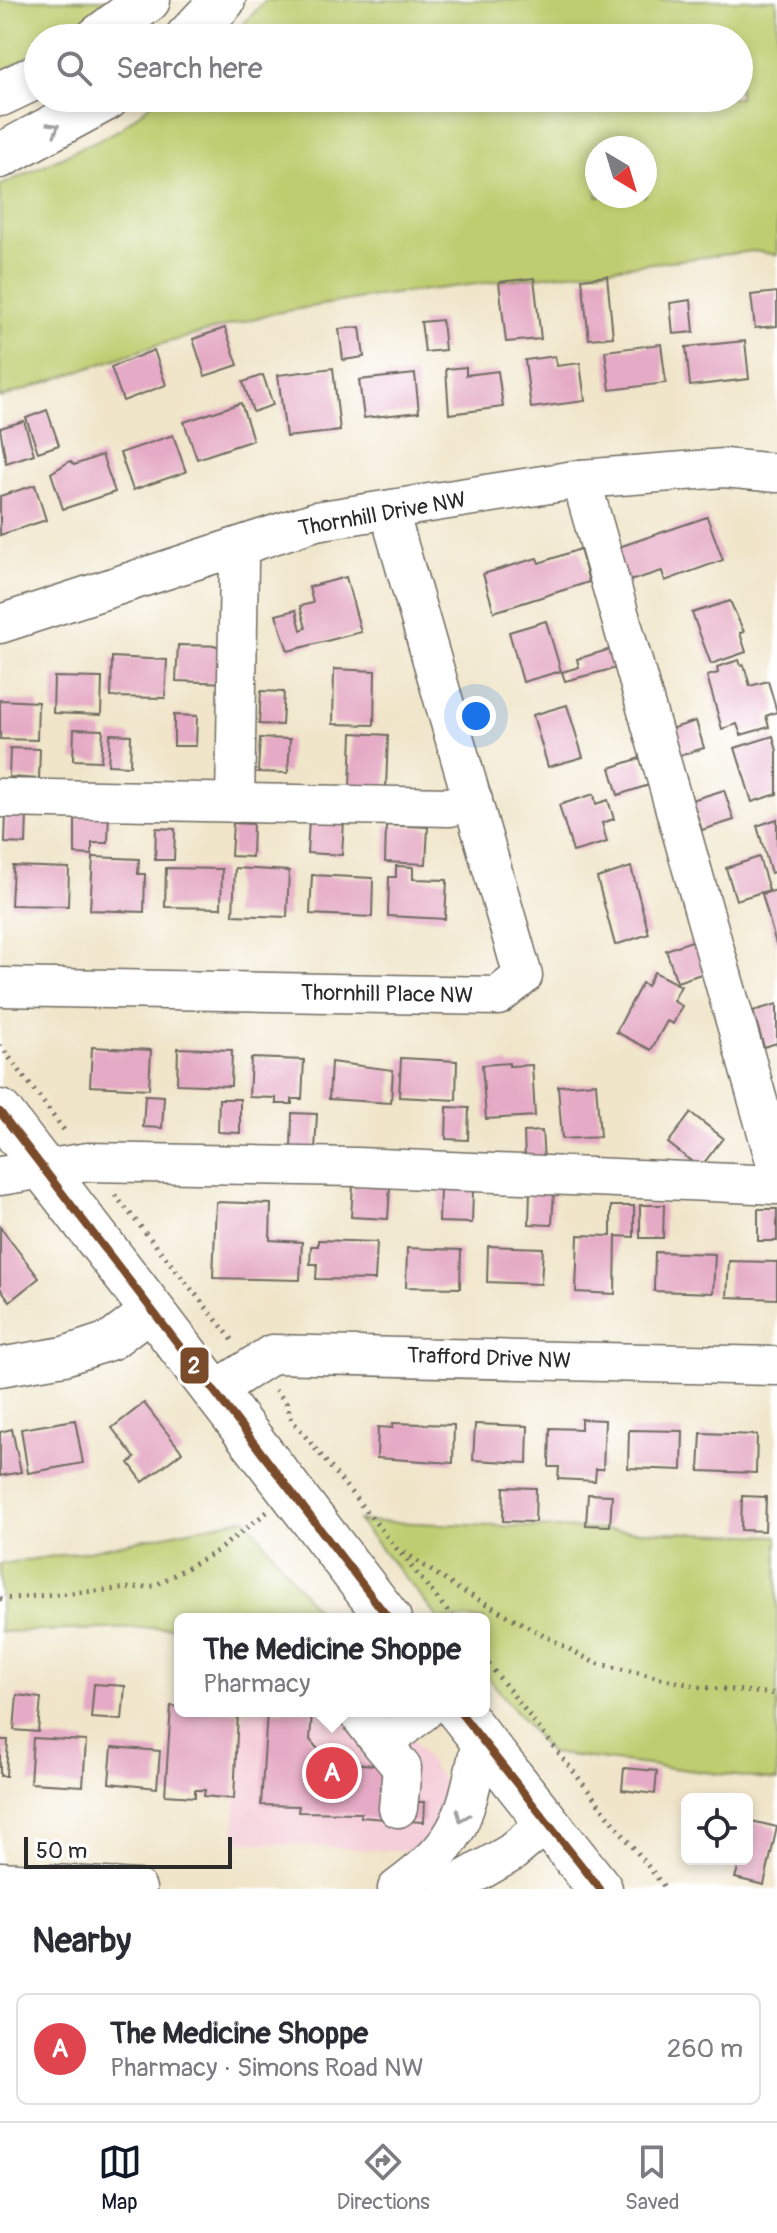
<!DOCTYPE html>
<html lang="en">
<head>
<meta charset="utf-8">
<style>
	body { margin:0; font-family:Pangolin,sans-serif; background:#f2f2f3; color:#2b2b33 }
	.controls { position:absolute; right:24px; bottom:24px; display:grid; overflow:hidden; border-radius:12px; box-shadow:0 4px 12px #0003 }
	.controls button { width:72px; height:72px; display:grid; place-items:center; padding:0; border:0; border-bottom:2px solid #e1e1e2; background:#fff; color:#2b2b33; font:40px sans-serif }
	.compass { position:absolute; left:585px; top:136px; width:72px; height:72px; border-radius:50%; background:#fff; box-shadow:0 4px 12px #0003; rotate:142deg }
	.scale { position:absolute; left:24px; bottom:20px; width:208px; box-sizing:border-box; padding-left:8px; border:4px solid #2b2b2b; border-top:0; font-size:22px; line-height:28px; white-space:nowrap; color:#2b2b2b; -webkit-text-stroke:6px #fff; paint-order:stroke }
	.you { position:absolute; left:476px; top:716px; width:28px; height:28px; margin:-20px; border:6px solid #fff; border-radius:50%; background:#1a73e8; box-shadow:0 0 0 12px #1a73e833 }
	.badge { display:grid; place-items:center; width:52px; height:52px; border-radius:50%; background:#111827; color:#fff; font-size:26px; font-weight:700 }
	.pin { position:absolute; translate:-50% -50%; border:4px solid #fff; box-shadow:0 2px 8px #0006 }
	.popup { position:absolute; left:174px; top:1613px; width:316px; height:104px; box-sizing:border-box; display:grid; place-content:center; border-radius:12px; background:#fff; filter:drop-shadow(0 2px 6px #0005); font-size:26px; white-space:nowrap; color:#7c7c81 }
	.popup b { font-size:30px; color:#2b2b33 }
	.popup::after { content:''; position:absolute; left:50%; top:100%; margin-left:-16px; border:16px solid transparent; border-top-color:#fff }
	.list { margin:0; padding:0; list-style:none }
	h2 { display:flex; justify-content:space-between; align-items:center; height:104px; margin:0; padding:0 32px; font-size:34px }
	h2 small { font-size:26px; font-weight:400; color:#7c7c81 }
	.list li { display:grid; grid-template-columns:52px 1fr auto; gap:24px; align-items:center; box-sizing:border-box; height:112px; margin:0 16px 16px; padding:0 16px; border:2px solid #e1e1e2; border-radius:12px }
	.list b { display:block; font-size:30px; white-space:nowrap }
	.list p { margin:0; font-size:26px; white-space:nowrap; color:#7c7c81 }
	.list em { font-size:26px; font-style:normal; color:#7c7c81 }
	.icon { flex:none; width:44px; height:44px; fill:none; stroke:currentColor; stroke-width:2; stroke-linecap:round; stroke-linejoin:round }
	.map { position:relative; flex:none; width:777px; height:1889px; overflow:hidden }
	.search { position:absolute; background:#fff; box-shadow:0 4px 12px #0003; left:24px; right:24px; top:24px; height:88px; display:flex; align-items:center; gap:20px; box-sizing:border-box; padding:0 28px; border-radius:44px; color:#7c7c81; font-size:30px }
	.sheet { height:232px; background:#fff }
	nav { display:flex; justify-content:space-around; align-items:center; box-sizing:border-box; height:112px; border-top:2px solid #e1e1e2; background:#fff; font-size:22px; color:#7c7c81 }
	nav a { display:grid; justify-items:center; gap:4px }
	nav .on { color:#111827 }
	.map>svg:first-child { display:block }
	.built { fill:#f5cfda }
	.green { fill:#becd6f; stroke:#747c4d; stroke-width:2; fill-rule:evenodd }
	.building { fill:#e5aac5 }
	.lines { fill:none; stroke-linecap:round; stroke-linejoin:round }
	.minor-casing { stroke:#706c62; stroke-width:41 }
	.major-casing { stroke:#706c62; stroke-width:47 }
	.path { stroke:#706c62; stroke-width:5; stroke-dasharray:2 6; stroke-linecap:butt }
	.minor { stroke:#fff; stroke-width:38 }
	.major { stroke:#fff; stroke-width:44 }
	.bus-1-casing { stroke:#fff; stroke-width:14 }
	.bus-1 { stroke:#7a4b2a; stroke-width:8 }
	.oneway { stroke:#a0a0a0 }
	.labels { text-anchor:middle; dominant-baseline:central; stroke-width:8; stroke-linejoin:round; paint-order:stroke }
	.street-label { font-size:22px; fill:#2b2b2b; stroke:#fff }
	.line-badge { stroke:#fff; stroke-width:3 }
	.badge-label { font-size:22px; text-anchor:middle; font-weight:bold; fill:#fff }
</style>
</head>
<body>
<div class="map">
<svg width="777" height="1889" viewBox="0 0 777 1889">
	<rect width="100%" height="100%" fill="#fff"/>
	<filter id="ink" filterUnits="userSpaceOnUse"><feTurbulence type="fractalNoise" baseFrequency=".0125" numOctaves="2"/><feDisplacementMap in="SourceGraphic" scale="16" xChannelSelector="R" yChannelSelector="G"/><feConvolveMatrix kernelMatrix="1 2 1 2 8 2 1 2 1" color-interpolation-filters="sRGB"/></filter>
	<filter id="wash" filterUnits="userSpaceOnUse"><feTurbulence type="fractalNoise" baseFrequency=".006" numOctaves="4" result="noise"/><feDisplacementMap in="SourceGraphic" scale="32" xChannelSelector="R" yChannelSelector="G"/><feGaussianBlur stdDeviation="1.8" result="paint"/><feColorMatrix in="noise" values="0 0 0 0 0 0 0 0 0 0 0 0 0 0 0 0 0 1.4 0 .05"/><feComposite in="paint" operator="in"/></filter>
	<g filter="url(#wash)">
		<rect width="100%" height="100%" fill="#f0e5c9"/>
		<path class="built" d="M243 1711H391L445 1784 448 1791 444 1809 426 1839 406 1852 234 1841Z"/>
		<g class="green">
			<path d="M0 0H114C92 21 69 38 38 38V51L0 73Z"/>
			<path d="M266 0H777V255L754 251 368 297 275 313 154 346 0 398V186L119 130 158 98H739V38H230ZM645 148V196H597V148Z"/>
			<path d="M246 1518 323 1619H180V1627L0 1632V1564L88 1551Z"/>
			<path d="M358 1521 777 1536V1781L550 1753 484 1673V1619H439Z"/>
		</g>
		<g id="blocks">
			<g class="building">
				<path d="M607 276 613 337 589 339 582 279Z"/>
				<path d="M534 278 541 339 506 342 499 282Z"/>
				<path d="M777 292V326L755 328 751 295Z"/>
				<path d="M691 300 694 332 673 334 670 303Z"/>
				<path d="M442 320 445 350 425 352 421 322Z"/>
				<path d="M360 327 364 357 343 360 339 329Z"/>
				<path d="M225 328 238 365 205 376 193 339Z"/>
				<path d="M745 341 749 379 690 386 686 347Z"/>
				<path d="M661 344 666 383 610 390 605 351Z"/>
				<path d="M154 350 166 385 123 401 111 367Z"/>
				<path d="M555 356 557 366 580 363 585 401 531 408 525 360Z"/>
				<path d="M466 367V375L498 371 503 407 449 414 446 369Z"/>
				<path d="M333 368 340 431 286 437 278 375Z"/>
				<path d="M415 374 419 412 364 418 359 380Z"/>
				<path d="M263 375 273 405 253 412 243 382Z"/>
				<path d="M241 403 253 440 197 459 184 422Z"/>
				<path d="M47 410 59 445 38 452 26 418Z"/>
				<path d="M24 421 34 454 6 463 0 428Z"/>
				<path d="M173 435 186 472 133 490 120 453Z"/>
				<path d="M102 455 115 492 63 509 51 473 70 461 74 465Z"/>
				<path d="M35 485 46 520 0 535V496Z"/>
				<path d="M707 517 723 560 665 581 662 571 623 583 613 549Z"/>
				<path d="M580 549 589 582 494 612 483 574 537 558 539 563Z"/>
				<path d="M346 577 361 632 288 651 276 615 296 610 301 630 306 628 300 606 313 603 309 587Z"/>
				<path d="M730 601 744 632 740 633 746 652 711 664 692 613Z"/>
				<path d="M546 621 561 671 523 682 509 632Z"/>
				<path d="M178 645 229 646 228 683 176 681Z"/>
				<path d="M611 649 616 668 565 681 562 672 579 667 577 659Z"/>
				<path d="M112 657 167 660 165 698 111 697Z"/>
				<path d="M739 660 741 666 744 665 750 686 768 681 777 712 766 716 769 727 741 735 737 724 722 729 707 676 718 673 717 667Z"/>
				<path d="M334 669 375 671 374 725 333 724Z"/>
				<path d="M54 677 102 678 101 715 53 713Z"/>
				<path d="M261 691 284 692 282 725 259 724Z"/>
				<path d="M0 700 38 702 37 740 0 739Z"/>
				<path d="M567 705 583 757 548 767 533 715Z"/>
				<path d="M174 715 197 716 196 746H174Z"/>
				<path d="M696 721 704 748 675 757 667 730Z"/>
				<path d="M74 729 103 730 101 761 73 760Z"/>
				<path d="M352 733 388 735 386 789 350 787Z"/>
				<path d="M110 734 131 735 130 766 108 765Z"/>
				<path d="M773 736 777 751V794L752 802 735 748Z"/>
				<path d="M260 738 290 739 288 773 258 772Z"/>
				<path d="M10 748 40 749 39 779 9 777Z"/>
				<path d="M640 758 649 785 618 795 610 768Z"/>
				<path d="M724 790 734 820 702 830 692 800Z"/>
				<path d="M594 794 596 804 608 800 614 819 602 823 607 842 573 852 559 805Z"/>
				<path d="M75 809H109L108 843H92V855L75 854Z"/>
				<path d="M6 812 27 813 26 844 5 843Z"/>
				<path d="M777 819V871L771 873 757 826Z"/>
				<path d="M309 820 344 821 342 855 307 853Z"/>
				<path d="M233 823 253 824 252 857 231 856Z"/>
				<path d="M386 825 428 827 426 864 385 862Z"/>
				<path d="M156 828 175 829 174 860H155Z"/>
				<path d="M93 857 139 859 138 874H145L144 912 90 910Z"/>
				<path d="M759 857 769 890 736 900 726 868Z"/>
				<path d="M13 866 69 868 68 906 11 905Z"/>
				<path d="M396 866 413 867V879L447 880 445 919 388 916 389 877H396Z"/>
				<path d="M631 867 649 934 615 945 597 878Z"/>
				<path d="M166 868 222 869 221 908 165 907Z"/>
				<path d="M235 868 289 871 287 917 233 915Z"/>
				<path d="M312 875 373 878 372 917 310 914Z"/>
				<path d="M777 890V943L776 944 762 894Z"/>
				<path d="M697 939 707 972 677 982 666 950Z"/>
				<path d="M654 972 681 986 673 1001 682 1006 673 1024 667 1021 651 1050 616 1032 642 983 647 986Z"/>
				<path d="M777 1004V1043L764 1047 753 1011Z"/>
				<path d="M92 1047 151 1050 149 1089 90 1086Z"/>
				<path d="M178 1048 232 1050 231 1086 177 1084Z"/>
				<path d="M251 1058 304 1060 302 1099H292V1104H276V1098L249 1097Z"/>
				<path d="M401 1058 457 1061 456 1100 399 1097Z"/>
				<path d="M331 1062 393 1070 391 1103 329 1099Z"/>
				<path d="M509 1063V1066L532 1065 535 1116 486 1119 482 1065Z"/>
				<path d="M596 1083 600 1137 562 1139 558 1086Z"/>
				<path d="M145 1095 164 1096 162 1128 143 1127Z"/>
				<path d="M219 1099H240V1133L218 1132Z"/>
				<path d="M447 1107 469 1108 468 1140 446 1139Z"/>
				<path d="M292 1113 317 1114 315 1150 291 1149Z"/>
				<path d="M691 1113 723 1138 700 1168 668 1143Z"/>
				<path d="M542 1131 544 1160 525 1161 524 1132Z"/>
				<path d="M353 1185 390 1186 388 1219 351 1217Z"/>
				<path d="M440 1189 473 1190 472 1223 439 1222Z"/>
				<path d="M530 1190 554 1191 552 1225 529 1224Z"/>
				<path d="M216 1202 271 1204 270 1240 302 1242 300 1280 213 1278Z"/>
				<path d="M640 1205H664L663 1238H640Z"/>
				<path d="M611 1206H634V1237L616 1236 615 1294 576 1292 578 1235 611 1236Z"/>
				<rect x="758" y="1209" width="19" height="32"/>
				<path d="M0 1227 39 1278 10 1301 0 1288Z"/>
				<path d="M318 1240 377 1242 375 1280 316 1279 317 1264H310L311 1246H318Z"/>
				<path d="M488 1246 543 1248 541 1284 487 1282Z"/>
				<path d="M407 1248 461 1250 460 1288 406 1287Z"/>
				<path d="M655 1252 715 1254 713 1293 654 1291Z"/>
				<path d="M729 1261 777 1262V1299L727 1297Z"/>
				<path d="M144 1403 182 1452 143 1482 129 1463 135 1458 112 1428Z"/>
				<path d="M581 1419 605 1420 603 1469H596L595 1481 558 1479 559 1467H549L550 1428 581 1429Z"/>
				<path d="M75 1420 83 1463 28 1473 21 1429Z"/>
				<path d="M393 1423 454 1425 453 1463 377 1458 378 1427 393 1428Z"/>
				<path d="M475 1424 528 1426 527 1463 473 1460Z"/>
				<path d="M12 1429 21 1472 0 1476V1432Z"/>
				<path d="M629 1430 683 1431 682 1470 628 1468Z"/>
				<path d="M701 1433 757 1435 756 1473 699 1471Z"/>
				<path d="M504 1487 536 1488 535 1522 503 1521Z"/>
				<path d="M588 1494 612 1495 610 1526 586 1525Z"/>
				<path d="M742 1496 766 1497 765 1531 741 1530Z"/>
				<path d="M94 1684 125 1686 122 1720 91 1718Z"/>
				<path d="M17 1695 41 1698 38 1732 14 1730Z"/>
				<path d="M171 1706 180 1707V1711L238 1712 234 1799 204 1796 205 1790H195V1797L165 1795Z"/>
				<path d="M267 1711H312L310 1740 328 1761 385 1766V1819L361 1817V1813L298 1812 299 1806 261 1805Z"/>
				<path d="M33 1738 86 1741 83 1786 30 1783Z"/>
				<path d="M0 1740H8L6 1776H0Z"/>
				<path d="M112 1747 160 1751 157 1788 109 1783Z"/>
				<path d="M624 1768 657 1771 655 1794 622 1790Z"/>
				<path d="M405 1802H425L424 1822 404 1821Z"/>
				<path d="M747 1820 777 1827 764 1885 735 1878 739 1865 720 1860 747 1859Z"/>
			</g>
		</g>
	</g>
	<g filter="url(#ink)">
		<use href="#blocks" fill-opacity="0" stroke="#706c62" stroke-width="2"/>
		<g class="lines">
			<defs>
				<g id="minor">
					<path d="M581 479 777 1168"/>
					<path d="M235 548 239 563 235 803"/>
					<path d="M0 624 316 521 581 479 724 468 777 473"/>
					<path d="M0 798 450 807 473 800"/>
					<path d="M0 987 498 996 523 976 389 511"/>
					<path d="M0 1176 88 1162 357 1167 777 1185"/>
					<path d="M0 1367 64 1356 112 1340 151 1310"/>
					<path d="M213 1392 272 1354 777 1366"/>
					<path d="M356 1711 382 1744"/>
					<path d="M398 1808 402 1768 382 1744 424 1711"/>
					<path d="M0 1881 137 1889"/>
					<path d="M397 1889C464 1840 464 1817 481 1741"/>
					<path d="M448 1889 511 1853 547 1823"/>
				</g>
				<g id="major">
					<path d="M98 38 148 0"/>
					<path d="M187 38 223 0"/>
					<path d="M0 94 38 76"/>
					<path d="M0 156 107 98"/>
					<path d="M0 1112 389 1619"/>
					<path d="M459 1711 600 1889"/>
				</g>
			</defs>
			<use href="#minor" class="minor-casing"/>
			<use href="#major" class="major-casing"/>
			<g class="path">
				<path d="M0 1045 67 1134"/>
				<path d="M115 1195 235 1343"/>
				<path d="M275 1390 286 1402 292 1420 454 1619"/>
				<path d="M404 1552 457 1588 595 1663 700 1687 777 1694"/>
				<path d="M0 1599 154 1586 217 1551 267 1512"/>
				<path d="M484 1658 666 1889"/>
			</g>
			<use href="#minor" class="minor"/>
			<use href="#major" class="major"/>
			<defs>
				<g id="bus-1">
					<path d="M0 1112 389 1619"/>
					<path d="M459 1711 600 1889"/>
				</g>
			</defs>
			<use href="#bus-1" class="bus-1-casing"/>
			<use href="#bus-1" class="bus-1"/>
		</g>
		<defs><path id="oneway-chevron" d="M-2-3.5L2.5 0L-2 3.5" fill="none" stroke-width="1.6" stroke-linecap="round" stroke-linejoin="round" transform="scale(2)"/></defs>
		<g class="oneway">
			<use href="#oneway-chevron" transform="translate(54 128) rotate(-30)"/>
			<use href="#oneway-chevron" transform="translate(462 1816) rotate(112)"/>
		</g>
	</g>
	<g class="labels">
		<g class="street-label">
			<text transform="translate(382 514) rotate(-10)">Thornhill Drive NW</text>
			<text transform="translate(387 994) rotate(1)">Thornhill Place NW</text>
			<text transform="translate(489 1358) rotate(2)">Trafford Drive NW</text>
		</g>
	</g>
	<rect class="line-badge" x="179" y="1346" width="31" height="39" rx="8" fill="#7a4b2a"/>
	<g class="badge-label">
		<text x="194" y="1373">2</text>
	</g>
</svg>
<div class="controls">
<button><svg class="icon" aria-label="locate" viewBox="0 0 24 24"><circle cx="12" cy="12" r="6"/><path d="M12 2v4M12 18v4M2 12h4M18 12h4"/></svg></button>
</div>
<svg class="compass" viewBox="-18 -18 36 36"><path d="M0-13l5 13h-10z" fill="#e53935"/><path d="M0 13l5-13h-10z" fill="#7c7c81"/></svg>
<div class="scale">50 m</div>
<div class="you"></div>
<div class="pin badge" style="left:332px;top:1773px;background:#e0444e">A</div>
<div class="popup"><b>The Medicine Shoppe</b>Pharmacy</div>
<div class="search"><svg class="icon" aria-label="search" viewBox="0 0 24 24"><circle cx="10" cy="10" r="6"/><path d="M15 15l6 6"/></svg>Search here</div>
</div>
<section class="sheet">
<h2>Nearby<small></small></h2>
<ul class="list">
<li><span class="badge" style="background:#e0444e">A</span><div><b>The Medicine Shoppe</b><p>Pharmacy · Simons Road NW</p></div><em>260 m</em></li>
</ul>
</section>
<nav>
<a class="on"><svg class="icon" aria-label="map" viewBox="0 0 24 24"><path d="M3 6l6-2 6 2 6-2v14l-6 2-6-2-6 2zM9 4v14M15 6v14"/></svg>Map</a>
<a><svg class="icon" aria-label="directions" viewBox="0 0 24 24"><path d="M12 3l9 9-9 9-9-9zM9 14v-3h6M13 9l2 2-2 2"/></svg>Directions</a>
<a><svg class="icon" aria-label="saved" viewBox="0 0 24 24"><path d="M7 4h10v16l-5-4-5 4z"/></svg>Saved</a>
</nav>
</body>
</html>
